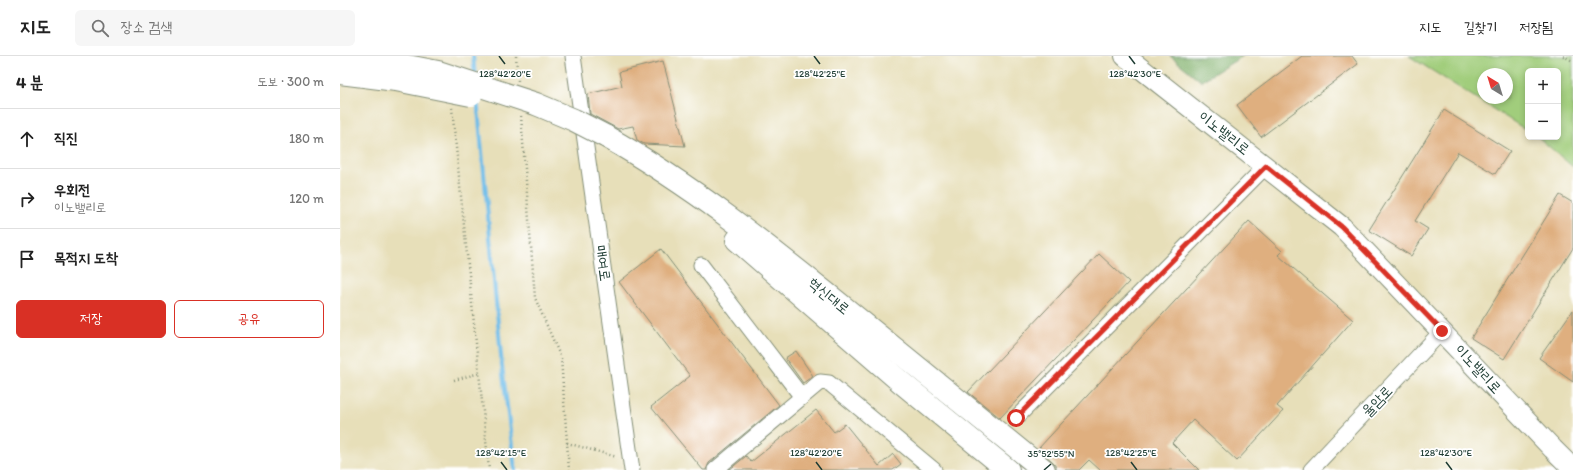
<!DOCTYPE html>
<html lang="ko">
<head>
<meta charset="utf-8">
<style>
	body { margin:0; font-family:Itim,"Poor Story",sans-serif; background:#f6f6f6; color:#222 }
	.controls { position:absolute; right:12px; top:12px; display:grid; overflow:hidden; border-radius:6px; box-shadow:0 2px 6px #0003 }
	.controls button { width:36px; height:36px; display:grid; place-items:center; padding:0; border:0; border-bottom:1px solid #e0e0e0; background:#fff; color:#222; font:20px sans-serif }
	.compass { position:absolute; left:1137px; top:12px; width:36px; height:36px; border-radius:50%; background:#fff; box-shadow:0 2px 6px #0003; rotate:322deg }
	.stop { position:absolute; width:12px; height:12px; margin:-9px; border:3px solid #d93025; border-radius:50%; background:#fff }
	.stop.end { background:#d93025; border-color:#fff; box-shadow:0 1px 4px #0008 }
	.list { margin:0; padding:0; list-style:none }
	h2 { display:flex; justify-content:space-between; align-items:center; height:52px; margin:0; padding:0 16px; font-size:17px }
	h2 small { font-size:13px; font-weight:400; color:#767676 }
	.list li { display:grid; grid-template-columns:26px 1fr auto; gap:12px; align-items:center; box-sizing:border-box; height:60px; padding:0 16px; border-top:1px solid #e0e0e0 }
	.list b { display:block; font-size:15px; white-space:nowrap }
	.list p { margin:0; font-size:13px; white-space:nowrap; color:#767676 }
	.list em { font-size:13px; font-style:normal; color:#767676 }
	.actions { display:flex; gap:8px; padding:12px 16px }
	.actions a { flex:1; padding:9px 0; border:1px solid #d93025; border-radius:6px; text-align:center; font-size:14px; color:#d93025 }
	.actions .main { background:#d93025; color:#fff }
	.icon { flex:none; width:22px; height:22px; fill:none; stroke:currentColor; stroke-width:2; stroke-linecap:round; stroke-linejoin:round }
	.map { position:relative; flex:none; width:1233px; height:414px; overflow:hidden }
	header { display:flex; align-items:center; gap:24px; box-sizing:border-box; height:56px; padding:0 20px; background:#fff; border-bottom:1px solid #e0e0e0 }
	header strong { font-size:19px }
	nav { display:flex; gap:22px; margin-inline-start:auto; font-size:14px }
	.search { width:280px; height:36px; background:#f6f6f6; display:flex; align-items:center; gap:10px; box-sizing:border-box; padding:0 14px; border-radius:6px; color:#767676; font-size:15px }
	main { display:flex }
	aside { flex:1; background:#fff }
	.map>svg:first-child { display:block }
	.green { fill:#a1cd7b; stroke:#608558; fill-rule:evenodd }
	.forest { fill:#80b06b; stroke:#507650 }
	.lines { fill:none; stroke-linecap:round; stroke-linejoin:round }
	.stream { stroke:#6fbde9; stroke-width:4 }
	.building { fill:#dfaf7f }
	.minor-casing { stroke:#838e76; stroke-width:17 }
	.major-casing { stroke:#838e76; stroke-width:22 }
	.highway-casing { stroke:#838e76; stroke-width:24 }
	.path { stroke:#838e76; stroke-width:2.5; stroke-dasharray:1 3; stroke-linecap:butt }
	.minor { stroke:#fff; stroke-width:15 }
	.major { stroke:#fff; stroke-width:20 }
	.highway { stroke:#fff; stroke-width:22 }
	.highway-bridge-casing { stroke:#838e76; stroke-width:24; stroke-linecap:butt }
	.highway-bridge { stroke:#fff; stroke-width:22 }
	.route { stroke:#d93025; stroke-width:5 }
	.ticks { fill:none; stroke:#1f3d34; stroke-width:1.5 }
	.labels { text-anchor:middle; dominant-baseline:central; stroke-width:3.5; stroke-linejoin:round; paint-order:stroke }
	.street-label { font-size:15px; fill:#1f3d34; stroke:#fff }
	.ticks-label { font-size:10px; text-anchor:middle; fill:#1f3d34; stroke:#fff; stroke-width:3.5; stroke-linejoin:round; paint-order:stroke }
</style>
</head>
<body>
<header>
<strong>지도</strong>
<div class="search"><svg class="icon" aria-label="search" viewBox="0 0 24 24"><circle cx="10" cy="10" r="6"/><path d="M15 15l6 6"/></svg>장소 검색</div>
<nav><a>지도</a><a>길찾기</a><a>저장됨</a></nav>
</header>
<main>
<aside>
<h2>4 분<small>도보 · 300 m</small></h2>
<ul class="list">
<li><svg class="icon" aria-label="ahead" viewBox="0 0 24 24"><path d="M12 20V5M6 11l6-6 6 6"/></svg><div><b>직진</b></div><em>180 m</em></li>
<li><svg class="icon" aria-label="right" viewBox="0 0 24 24"><path d="M7 20v-9h11M14 6l5 5-5 5"/></svg><div><b>우회전</b><p>이노밸리로</p></div><em>120 m</em></li>
<li><svg class="icon" aria-label="arrive" viewBox="0 0 24 24"><path d="M6 21V4h12l-3 4 3 4H6"/></svg><div><b>목적지 도착</b></div></li>
</ul>
<div class="actions"><a class="main">저장</a><a>공유</a></div>
</aside>
<div class="map">
<svg width="1233" height="414" viewBox="0 0 1233 414">
	<rect width="100%" height="100%" fill="#fff"/>
	<filter id="ink" filterUnits="userSpaceOnUse"><feTurbulence type="fractalNoise" baseFrequency=".025" numOctaves="2"/><feDisplacementMap in="SourceGraphic" scale="8" xChannelSelector="R" yChannelSelector="G"/><feConvolveMatrix kernelMatrix="1 2 1 2 8 2 1 2 1" color-interpolation-filters="sRGB"/></filter>
	<filter id="wash" filterUnits="userSpaceOnUse"><feTurbulence type="fractalNoise" baseFrequency=".012" numOctaves="4" result="noise"/><feDisplacementMap in="SourceGraphic" scale="16" xChannelSelector="R" yChannelSelector="G"/><feGaussianBlur stdDeviation="0.9" result="paint"/><feColorMatrix in="noise" values="0 0 0 0 0 0 0 0 0 0 0 0 0 0 0 0 0 1.4 0 .05"/><feComposite in="paint" operator="in"/></filter>
	<g filter="url(#wash)">
		<rect width="100%" height="100%" fill="#e7dfb9"/>
		<path class="green" d="M1069 0H1233V111L1198 81H1218V15H1188V75ZM1143 18H1167V42H1143Z"/>
		<path class="forest" d="M830 0H903L861 25Z"/>
		<g class="lines">
			<g class="stream">
				<path d="M133 0 135 22"/>
				<path d="M137 42 162 310 175 414"/>
			</g>
		</g>
		<g id="blocks">
			<g class="building">
				<path d="M962 0H1012L1018 8 921 81 897 49Z"/>
				<path d="M323 5 345 90 304 88 297 84 293 70 278 73 250 58 248 38 282 30 279 16Z"/>
				<path d="M1104 54 1170 95 1155 118 1118 96 1075 165 1088 173 1071 200 1029 174Z"/>
				<path d="M1220 139 1233 147V192L1164 303 1131 282Z"/>
				<path d="M909 165 942 195 938 199 1013 264 937 350 943 355 897 405 853 364 832 387 859 414H760L749 404 739 414H716V409L712 405 698 393Z"/>
				<path d="M321 193 439 349 369 407 366 414H363L311 351 350 320 279 226Z"/>
				<path d="M759 198 789 226 660 362 628 336Z"/>
				<path d="M1233 254V326L1199 302Z"/>
				<path d="M456 295 473 320 463 327 445 302Z"/>
				<path d="M476 354 494 376 505 368 539 410 553 398 561 408 553 414H389L406 400 411 406Z"/>
			</g>
		</g>
	</g>
	<g filter="url(#ink)">
		<use href="#blocks" fill-opacity="0" stroke="#838e76" stroke-width="1"/>
		<g class="lines">
			<defs>
				<g id="minor">
					<path d="M233 0 292 414"/>
					<path d="M361 209 462 341"/>
					<path d="M676 362 926 110"/>
					<path d="M375 414 480 326 489 327 594 414"/>
					<path d="M971 414 1102 275"/>
				</g>
				<path id="major" d="M785 0 1002 171 1213 393 1233 413"/>
				<g id="highway">
					<path d="M0 2 52 7"/>
					<path d="M0 17 56 24"/>
					<path d="M265 80C352 129 429 191 506 253 572 307 638 360 704 414"/>
					<path d="M397 184 562 327 668 414"/>
				</g>
			</defs>
			<use href="#minor" class="minor-casing"/>
			<use href="#major" class="major-casing"/>
			<use href="#highway" class="highway-casing"/>
			<g class="path">
				<path d="M176 0 178 25"/>
				<path d="M1223 0 1233 5"/>
				<path d="M112 52 149 414"/>
				<path d="M181 60 195 242 221 302 229 414"/>
				<path d="M114 324 140 317"/>
				<path d="M227 387 277 401"/>
			</g>
			<use href="#minor" class="minor"/>
			<use href="#major" class="major"/>
			<use href="#highway" class="highway"/>
			<defs>
				<g id="highway-bridge">
					<path d="M52 7 98 16 196 48 234 64 265 80"/>
					<path d="M56 24 131 39"/>
				</g>
			</defs>
			<use href="#highway-bridge" class="highway-bridge-casing"/>
			<use href="#highway-bridge" class="highway-bridge"/>
		</g>
	</g>
	<g class="lines" filter="url(#ink)">
		<path class="route" d="M676 362 926 110 1002 171 1102 275"/>
	</g>
	<path class="ticks" d="M159 0 165 8M474 0 480 8M789 0 795 8M161 406 167 414M476 406 482 414M791 406 797 414M1106 406 1112 414M704 414 711 408"/>
	<g class="labels">
		<g class="street-label">
			<text transform="translate(884 77) rotate(38)">이노밸리로</text>
			<text transform="translate(263 207) rotate(82)">매여로</text>
			<text transform="translate(489 240) rotate(39)">혁신대로</text>
			<text transform="translate(1138 313) rotate(47)">이노밸리로</text>
			<text transform="translate(1037 345) rotate(-46)">율암로</text>
		</g>
	</g>
	<g class="ticks-label">
		<text x="165" y="21">128°42'20"E</text>
		<text x="480" y="21">128°42'25"E</text>
		<text x="795" y="21">128°42'30"E</text>
		<text x="161" y="400">128°42'15"E</text>
		<text x="476" y="400">128°42'20"E</text>
		<text x="791" y="400">128°42'25"E</text>
		<text x="1106" y="400">128°42'30"E</text>
		<text x="711" y="401">35°52'55"N</text>
	</g>
</svg>
<div class="controls">
<button>+</button>
<button>−</button>
</div>
<svg class="compass" viewBox="-18 -18 36 36"><path d="M0-13l5 13h-10z" fill="#e53935"/><path d="M0 13l5-13h-10z" fill="#767676"/></svg>
<div class="stop" style="left:676px;top:362px"></div>
<div class="stop end" style="left:1102px;top:275px"></div>
</div>
</main>
</body>
</html>
